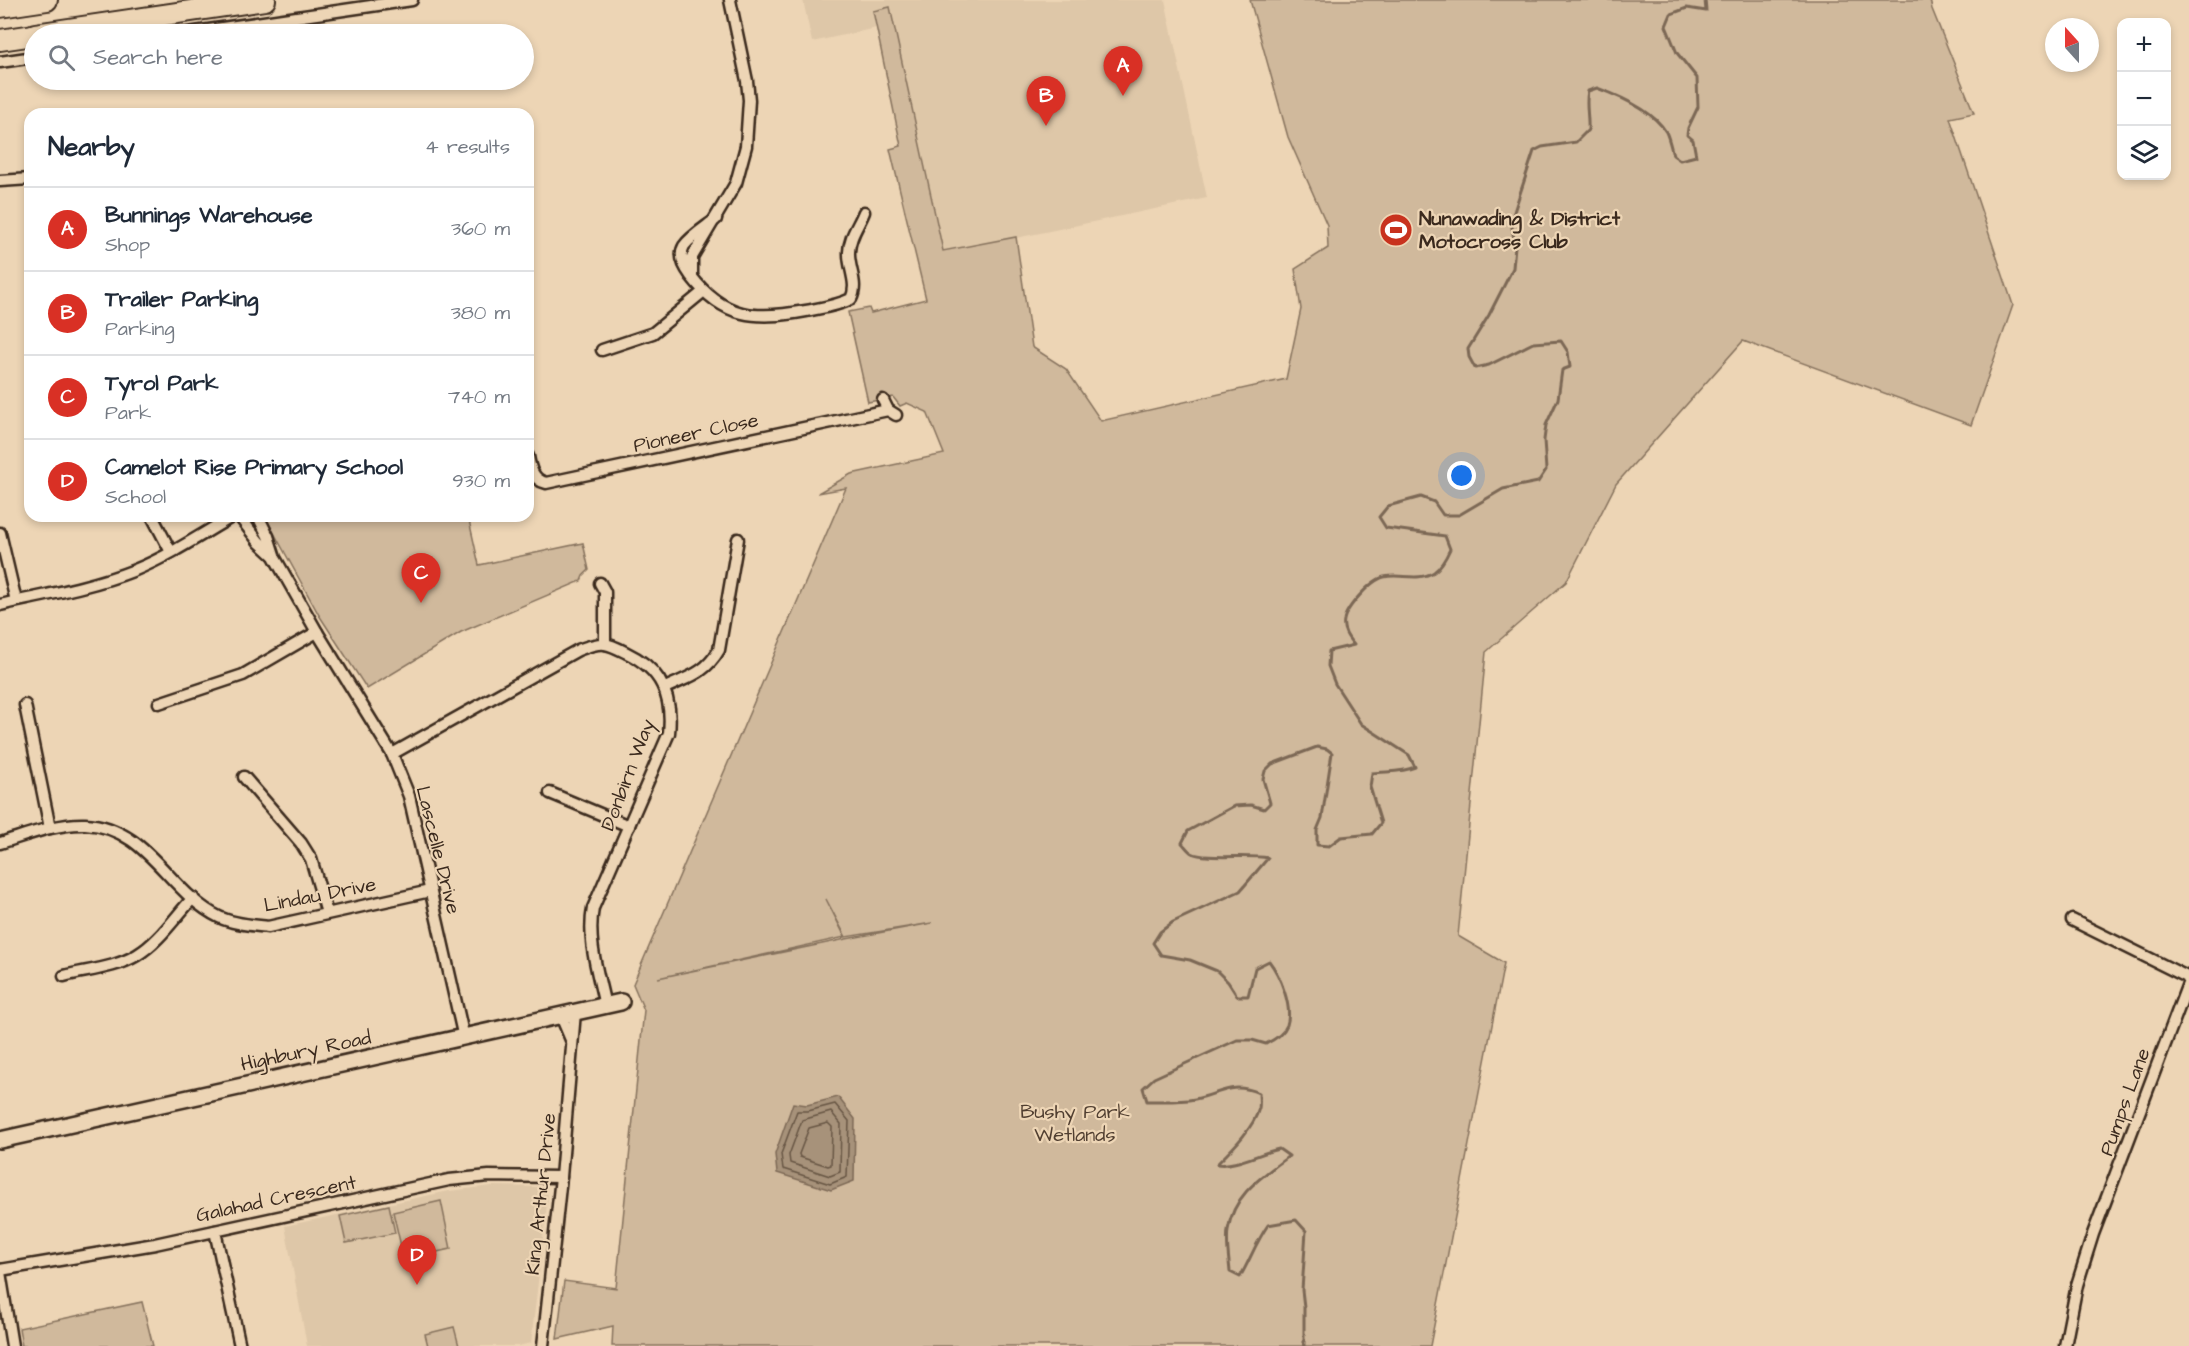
<!DOCTYPE html>
<html lang="en">
<head>
<meta charset="utf-8">
<style>
	body { margin:0; font-family:"Architects Daughter",sans-serif; background:#f6f6f7; color:#1f2937 }
	.controls { position:absolute; right:18px; top:18px; display:grid; overflow:hidden; border-radius:12px; box-shadow:0 3px 9px #0003 }
	.controls button { width:54px; height:54px; display:grid; place-items:center; padding:0; border:0; border-bottom:2px solid #e0e1e3; background:#fff; color:#1f2937; font:30px sans-serif }
	.compass { position:absolute; left:2045px; top:18px; width:54px; height:54px; border-radius:50%; background:#fff; box-shadow:0 3px 9px #0003; rotate:339deg }
	.you { position:absolute; left:1462px; top:476px; width:21px; height:21px; margin:-15px; border:4px solid #fff; border-radius:50%; background:#1a73e8; box-shadow:0 0 0 9px #1a73e833 }
	.badge { display:grid; place-items:center; width:39px; height:39px; border-radius:50%; background:#d93025; color:#fff; font-size:20px; font-weight:700 }
	.pin { position:absolute; translate:-50% -50px; filter:drop-shadow(0 2px 3px #0008) }
	.pin::after { content:''; position:absolute; top:32px; width:21px; height:18px; background:inherit; clip-path:polygon(0 0,100% 0,50% 100%) }
	.list { margin:0; padding:0; list-style:none }
	h2 { display:flex; justify-content:space-between; align-items:center; height:78px; margin:0; padding:0 24px; font-size:26px }
	h2 small { font-size:20px; font-weight:400; color:#747a83 }
	.list li { display:grid; grid-template-columns:39px 1fr auto; gap:18px; align-items:center; box-sizing:border-box; height:84px; padding:0 24px; border-top:2px solid #e0e1e3 }
	.list b { display:block; font-size:22px; white-space:nowrap }
	.list p { margin:0; font-size:20px; white-space:nowrap; color:#747a83 }
	.list em { font-size:20px; font-style:normal; color:#747a83 }
	.icon { flex:none; width:33px; height:33px; fill:none; stroke:currentColor; stroke-width:2; stroke-linecap:round; stroke-linejoin:round }
	.map { position:relative; flex:none; width:2189px; height:1346px; overflow:hidden }
	.search { position:absolute; background:#fff; box-shadow:0 3px 9px #0003; left:24px; top:24px; width:510px; height:66px; display:flex; align-items:center; gap:15px; box-sizing:border-box; padding:0 21px; border-radius:33px; color:#747a83; font-size:22px }
	.panel { position:absolute; background:#fff; box-shadow:0 3px 9px #0003; left:24px; top:108px; width:510px; height:414px; border-radius:18px }
	.map>svg:first-child { display:block }
	.built { fill:#dec7a8 }
	.green { fill:#d0b99c; stroke:#86725d; stroke-width:1.5; fill-rule:evenodd }
	.water { fill:#a7927a; stroke:#7c6855; stroke-width:1.5 }
	.lines { fill:none; stroke-linecap:round; stroke-linejoin:round }
	.shore { stroke:#665443; stroke-width:1.5 }
	.stream { stroke:#7c6855; stroke-width:3 }
	.street-casing { stroke:#3b2a1e; stroke-width:15 }
	.secondary-casing { stroke:#3b2a1e; stroke-width:20 }
	.highway-casing { stroke:#3b2a1e; stroke-width:24 }
	.street { stroke:#edd5b5; stroke-width:10 }
	.secondary { stroke:#edd5b5; stroke-width:15 }
	.highway { stroke:#edd5b5; stroke-width:20 }
	.labels { text-anchor:middle; dominant-baseline:central; stroke-width:4.5; stroke-linejoin:round; paint-order:stroke }
	.poi-label { font-size:20px; font-weight:bold; fill:#3b2a1e; stroke:#edd5b5; text-anchor:start }
	.street-label { font-size:20px; fill:#3b2a1e; stroke:#edd5b5 }
	.park-label { font-size:20px; fill:#513f31; stroke:#edd5b5 }
</style>
</head>
<body>
<div class="map">
<svg width="2189" height="1346" viewBox="0 0 2189 1346">
	<rect width="100%" height="100%" fill="#edd5b5"/>
	<filter id="ink" filterUnits="userSpaceOnUse"><feTurbulence type="fractalNoise" baseFrequency=".0167" numOctaves="2"/><feDisplacementMap in="SourceGraphic" scale="12" xChannelSelector="R" yChannelSelector="G"/><feConvolveMatrix kernelMatrix="1 2 1 2 8 2 1 2 1" color-interpolation-filters="sRGB"/></filter>
	<g filter="url(#ink)">
		<g class="built">
			<path d="M803 0H1165L1207 198 968 248 967 246 943 251 890 8 873 11 876 28 812 42Z"/>
			<path d="M492 1186 543 1187 548 1195 531 1343 518 1346H307L285 1226 449 1191Z"/>
		</g>
		<g class="green">
			<path d="M1250 0H1930L1932 9 1974 113 1950 118 2013 305 1971 425 1743 341 1616 484 1566 582 1486 652 1458 936 1504 963 1430 1346H612L613 1326 557 1339 564 1281 616 1288 644 1010 633 984 846 488 818 493 851 474 944 454 927 412 907 403 900 406 893 397 868 402 848 312 869 308 871 313 926 299 890 149 901 146 873 11 890 7 943 251 1016 237 1032 347 1066 369 1101 421 1286 379 1301 309 1295 269 1328 248 1327 225 1288 137ZM826 899 846 937 932 923 846 939 658 978 845 937Z"/>
			<path d="M269 516H468L479 565 583 543 589 570 583 576 581 581 461 632 367 689 319 615 267 520Z"/>
			<path d="M441 1201 451 1249 404 1259 393 1212Z"/>
			<path d="M389 1205 395 1233 346 1243 340 1216Z"/>
			<path d="M142 1302 153 1346H22L19 1328Z"/>
			<path d="M454 1327 459 1346H428L425 1334Z"/>
		</g>
		<path class="water" d="M838 1097 855 1119 854 1181 831 1190 777 1173 775 1154 793 1103 807 1105Z"/>
		<g class="lines">
			<g class="shore">
				<path d="M835 1104 849 1121 847 1177 830 1184 783 1169 781 1154 797 1111H808Z"/>
				<path d="M831 1112 841 1124 840 1172 830 1176 790 1163 789 1155 802 1120Z"/>
				<path d="M828 1123 832 1127 831 1165 828 1166 800 1157 799 1154 809 1128Z"/>
			</g>
			<path class="stream" d="M1304 1346V1307L1302 1290 1306 1231 1296 1220 1268 1225C1256 1242 1250 1260 1240 1277L1230 1272C1229 1259 1226 1243 1228 1230 1234 1193 1262 1177 1289 1156L1279 1149C1259 1153 1236 1167 1217 1164 1231 1150 1254 1128 1259 1108 1260 1103 1259 1097 1259 1093 1231 1081 1221 1094 1195 1099 1179 1102 1162 1101 1147 1101L1143 1088 1154 1078 1237 1040H1252L1266 1044C1274 1039 1283 1035 1287 1025 1293 1007 1280 975 1269 961L1255 968 1248 996H1237L1228 982 1217 971 1190 960 1161 955 1153 943 1160 932 1173 922 1240 891 1268 858C1249 854 1205 860 1192 853 1189 852 1185 846 1182 843L1188 831 1234 806 1251 805 1264 809 1270 803 1263 779 1265 771 1272 764 1317 747 1327 749 1332 753 1322 818 1317 830V845L1329 846 1341 837 1372 834 1381 823 1370 787 1372 773C1387 771 1401 773 1415 767L1409 755 1361 724 1335 684 1328 666 1329 651 1354 645C1348 638 1342 630 1344 620 1346 608 1371 580 1384 577 1400 573 1418 582 1434 572 1442 566 1446 558 1450 549L1445 536 1386 528 1379 517 1388 506 1421 497 1434 502 1443 515H1459L1503 489 1538 482 1546 470 1544 440 1546 425 1558 399 1562 370 1570 367 1568 352 1561 341 1533 343 1489 365 1475 368 1469 357 1468 349 1489 315 1513 268 1515 246 1511 221 1534 151 1542 147 1576 142 1588 130C1589 117 1585 103 1588 91L1597 88C1619 96 1653 110 1666 132 1669 138 1671 148 1673 155L1680 160 1696 156 1693 140 1687 135 1688 128 1698 107 1697 78 1677 53 1666 26 1671 14 1687 8 1706 11 1705 0"/>
			<defs>
				<g id="street">
					<path d="M125 34 138 20"/>
					<path d="M181 34 412 0"/>
					<path d="M0 62 34 57"/>
					<path d="M0 181 30 179"/>
					<path d="M716 219C706 227 691 236 684 246 678 256 685 268 691 276 724 319 756 320 806 311 821 308 837 306 851 299 859 284 848 268 849 252 849 237 859 225 864 212"/>
					<path d="M692 275V257L736 183 746 146 749 100 747 81 730 0"/>
					<path d="M602 350 653 333 704 291"/>
					<path d="M883 400 888 410 896 415"/>
					<path d="M528 456C530 468 533 480 546 483L888 410"/>
					<path d="M152 516 171 552"/>
					<path d="M239 516 259 542 273 555"/>
					<path d="M258 516 268 536 275 558 317 632 392 754 409 796 464 1038"/>
					<path d="M0 533 16 601"/>
					<path d="M600 583 605 592V644"/>
					<path d="M0 605C45 595 92 587 135 570 169 556 201 535 233 516"/>
					<path d="M665 688C688 677 705 674 719 650L738 539"/>
					<path d="M159 703 243 675 317 632"/>
					<path d="M25 705 50 828"/>
					<path d="M392 754 578 650C586 647 596 643 605 644 612 645 621 650 627 653 661 669 673 696 669 733L593 908C587 941 598 973 605 1006"/>
					<path d="M244 777 301 843 311 859 327 913"/>
					<path d="M550 793 629 826"/>
					<path d="M0 843C27 835 57 823 85 824 148 827 168 892 219 917 233 924 252 925 268 927L430 891"/>
					<path d="M2072 920 2189 978"/>
					<path d="M64 976C87 970 116 968 137 955 159 942 175 917 193 898"/>
					<path d="M561 1016 572 1042"/>
					<path d="M215 1231 240 1346"/>
					<path d="M0 1270 155 1244 449 1180 489 1176 561 1177"/>
					<path d="M0 1272 12 1346"/>
					<path d="M543 1346 561 1177 575 1012"/>
					<path d="M2065 1346 2077 1285 2093 1234 2189 981"/>
				</g>
				<path id="secondary" d="M0 1140 621 1002"/>
				<g id="highway">
					<path d="M0 7 47 0"/>
					<path d="M35 34 265 0"/>
					<path d="M0 40 34 35"/>
				</g>
			</defs>
			<use href="#street" class="street-casing"/>
			<use href="#secondary" class="secondary-casing"/>
			<use href="#highway" class="highway-casing"/>
			<use href="#street" class="street"/>
			<use href="#secondary" class="secondary"/>
			<use href="#highway" class="highway"/>
		</g>
	</g>
	<defs>
		<symbol id="stadium-disc" viewBox="-11 -11 22 22"><circle r="9.5" fill="#c8321e" stroke="#edd5b5"/><path d="M0-5a6.5 5 0 1 0 0 10a6.5 5 0 1 0 0-10ZM-3.5-1.8h7v3.6h-7Z" fill="#fff"/></symbol>
	</defs>
	<g fill-rule="evenodd">
		<use href="#stadium-disc" x="1377" y="211" width="38" height="38"/>
	</g>
	<g class="labels">
		<g class="poi-label">
			<text x="1419" y="219">Nunawading &amp; District<tspan x="1419" dy="23">Motocross Club</tspan></text>
		</g>
		<g class="street-label">
			<text transform="translate(696 433) rotate(-12)">Pioneer Close</text>
			<text transform="translate(628 775) rotate(-69)">Donbirn Way</text>
			<text transform="translate(438 850) rotate(76)">Lascelle Drive</text>
			<text transform="translate(320 895) rotate(-11)">Lindau Drive</text>
			<text transform="translate(306 1051) rotate(-12)">Highbury Road</text>
			<text transform="translate(2125 1102) rotate(-70)">Pumps Lane</text>
			<text transform="translate(541 1194) rotate(-84)">King Arthur Drive</text>
			<text transform="translate(276 1199) rotate(-12)">Galahad Crescent</text>
		</g>
		<g class="park-label">
			<text x="1075" y="1112">Bushy Park<tspan x="1075" dy="23">Wetlands</tspan></text>
		</g>
	</g>
</svg>
<div class="controls">
<button>+</button>
<button>−</button>
<button><svg class="icon" aria-label="layers" viewBox="0 0 24 24"><path d="M12 4l9 5-9 5-9-5zM3 14l9 5 9-5"/></svg></button>
</div>
<svg class="compass" viewBox="-18 -18 36 36"><path d="M0-13l5 13h-10z" fill="#e53935"/><path d="M0 13l5-13h-10z" fill="#747a83"/></svg>
<div class="you"></div>
<div class="pin badge" style="left:1123px;top:96px">A</div>
<div class="pin badge" style="left:1046px;top:126px">B</div>
<div class="pin badge" style="left:421px;top:603px">C</div>
<div class="pin badge" style="left:417px;top:1285px">D</div>
<div class="search"><svg class="icon" aria-label="search" viewBox="0 0 24 24"><circle cx="10" cy="10" r="6"/><path d="M15 15l6 6"/></svg>Search here</div>
<section class="panel">
<h2>Nearby<small>4 results</small></h2>
<ul class="list">
<li><span class="badge">A</span><div><b>Bunnings Warehouse</b><p>Shop</p></div><em>360 m</em></li>
<li><span class="badge">B</span><div><b>Trailer Parking</b><p>Parking</p></div><em>380 m</em></li>
<li><span class="badge">C</span><div><b>Tyrol Park</b><p>Park</p></div><em>740 m</em></li>
<li><span class="badge">D</span><div><b>Camelot Rise Primary School</b><p>School</p></div><em>930 m</em></li>
</ul>
</section>
</div>
</body>
</html>
